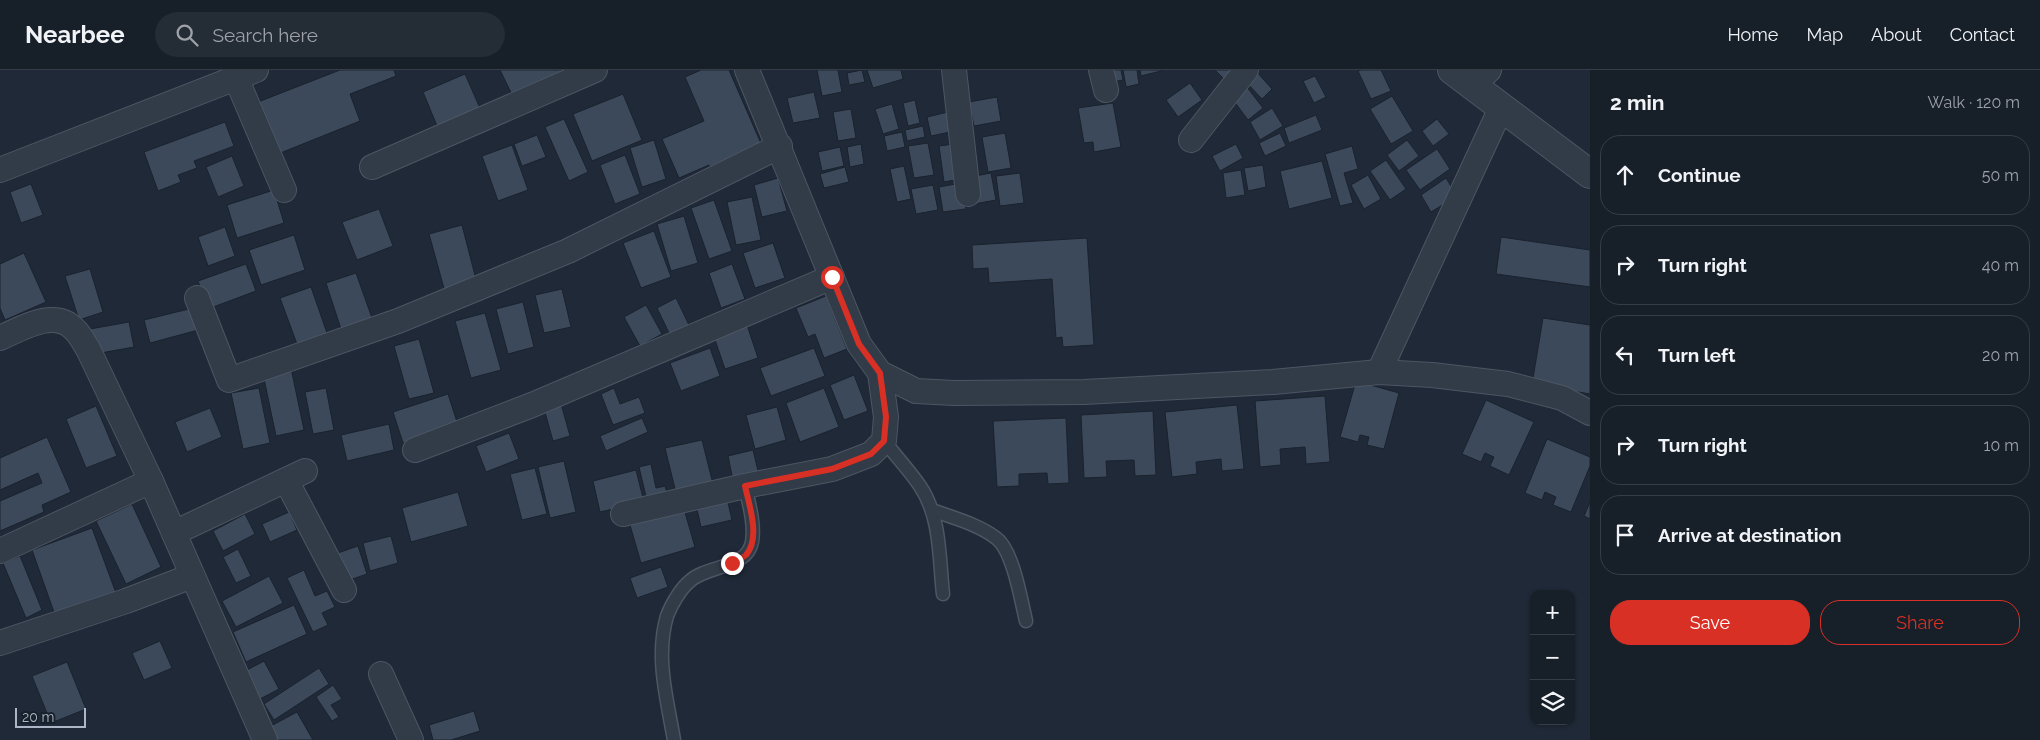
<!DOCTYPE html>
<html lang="en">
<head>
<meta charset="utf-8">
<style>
	body { margin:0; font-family:Raleway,sans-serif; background:#242c35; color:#f1f3f6 }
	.controls { position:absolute; right:15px; bottom:15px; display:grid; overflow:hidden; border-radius:10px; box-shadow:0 1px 4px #0004 }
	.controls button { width:45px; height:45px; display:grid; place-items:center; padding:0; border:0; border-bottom:1px solid #363d46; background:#171f29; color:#f1f3f6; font:25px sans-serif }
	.scale { position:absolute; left:15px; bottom:12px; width:71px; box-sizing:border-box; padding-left:5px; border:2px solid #acb6c5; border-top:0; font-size:14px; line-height:18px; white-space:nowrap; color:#acb6c5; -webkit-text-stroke:4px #18202c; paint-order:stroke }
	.stop { position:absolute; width:15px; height:15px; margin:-11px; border:4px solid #d93025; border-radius:50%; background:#fff }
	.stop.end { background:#d93025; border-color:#fff; box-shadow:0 1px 5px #0008 }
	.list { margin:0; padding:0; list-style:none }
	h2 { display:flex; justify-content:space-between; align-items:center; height:65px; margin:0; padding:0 20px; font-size:21px }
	h2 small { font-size:16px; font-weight:400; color:#9ea2a8 }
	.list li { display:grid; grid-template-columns:32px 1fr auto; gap:15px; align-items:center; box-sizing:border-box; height:80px; margin:0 10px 10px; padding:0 10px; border:1px solid #363d46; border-radius:20px }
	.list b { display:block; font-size:19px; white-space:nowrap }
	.list em { font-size:16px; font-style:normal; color:#9ea2a8 }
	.actions { display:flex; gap:10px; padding:15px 20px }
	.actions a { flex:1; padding:11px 0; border:1px solid #d93025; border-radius:20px; text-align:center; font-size:18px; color:#d93025 }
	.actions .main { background:#d93025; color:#fff }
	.icon { flex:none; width:28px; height:28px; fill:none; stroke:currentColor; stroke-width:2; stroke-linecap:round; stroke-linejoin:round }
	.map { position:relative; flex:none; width:1590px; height:670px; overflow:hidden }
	header { display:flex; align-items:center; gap:30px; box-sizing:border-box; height:70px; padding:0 25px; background:#171f29; border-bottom:1px solid #363d46 }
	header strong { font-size:24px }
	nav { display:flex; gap:28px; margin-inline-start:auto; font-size:18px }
	.search { width:350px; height:45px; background:#242c35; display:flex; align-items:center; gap:12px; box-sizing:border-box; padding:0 18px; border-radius:28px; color:#9ea2a8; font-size:19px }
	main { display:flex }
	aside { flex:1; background:#171f29 }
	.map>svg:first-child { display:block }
	.building { fill:#3c495a; stroke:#1a222e }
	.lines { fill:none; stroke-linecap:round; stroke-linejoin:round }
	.service-casing { stroke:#4d5663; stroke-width:15 }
	.minor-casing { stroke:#4d5663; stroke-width:26 }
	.tertiary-casing { stroke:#4d5663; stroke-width:30 }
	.service { stroke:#323b48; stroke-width:12 }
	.minor { stroke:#323b48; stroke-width:24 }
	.tertiary { stroke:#323b48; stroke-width:28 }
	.route { stroke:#d93025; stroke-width:6 }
</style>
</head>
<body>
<header>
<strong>Nearbee</strong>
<div class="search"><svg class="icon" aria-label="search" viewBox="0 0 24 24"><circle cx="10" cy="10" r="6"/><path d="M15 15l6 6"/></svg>Search here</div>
<nav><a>Home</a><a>Map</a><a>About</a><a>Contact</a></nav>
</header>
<main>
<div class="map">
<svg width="1590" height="670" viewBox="0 0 1590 670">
	<rect width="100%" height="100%" fill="#1f2937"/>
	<g class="building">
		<path d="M340 0H394L396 6 350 24 360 51 278 84 258 32Z"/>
		<path d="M500 0H577L515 31Z"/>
		<path d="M701 0H729L763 78 711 100 709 95 679 108 662 69 704 51 685 7Z"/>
		<path d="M817 0H838L842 22 822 26Z"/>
		<path d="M862 0 865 12 849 15 847 3Z"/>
		<path d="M867 0H901L903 9 873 18Z"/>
		<path d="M1104 0H1121L1123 10 1106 13Z"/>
		<path d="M1123 0H1137L1139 14 1126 17Z"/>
		<path d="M1140 0H1161V1L1141 6Z"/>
		<path d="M1215 0H1238L1228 13Z"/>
		<path d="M1361 0H1381L1391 21 1371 29 1358 1Z"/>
		<path d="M1256 1 1272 19 1262 29 1245 11Z"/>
		<path d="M465 4 483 45 440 63 423 22Z"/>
		<path d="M1315 6 1326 27 1314 33 1303 11Z"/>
		<path d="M1190 13 1202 30 1178 47 1166 30Z"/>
		<path d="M1246 16 1263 38 1248 50 1231 27Z"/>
		<path d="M814 22 820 48 793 53 787 28Z"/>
		<path d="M623 24 642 70 592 91 573 44Z"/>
		<path d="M1392 26 1413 61 1391 74 1370 39Z"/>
		<path d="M997 27 1001 51 974 56 969 32Z"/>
		<path d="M915 30 920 53 908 56 903 33Z"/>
		<path d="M1113 33 1121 77 1094 82 1093 72 1084 73 1078 38Z"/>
		<path d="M892 34 899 59 883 64 875 39Z"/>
		<path d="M1272 38 1283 56 1260 70 1250 52Z"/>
		<path d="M851 39 856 68 838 71 833 42Z"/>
		<path d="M952 41 955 61 931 66 927 47Z"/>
		<path d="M1316 45 1322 60 1289 73 1284 58Z"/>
		<path d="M564 49 588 102 569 111 545 57Z"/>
		<path d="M1437 49 1449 64 1433 76 1422 61Z"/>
		<path d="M225 52 234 76 194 91 197 98 178 105 181 112 158 121 144 82Z"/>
		<path d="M923 56 925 67 907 71 905 60Z"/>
		<path d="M902 62 905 77 887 81 884 66Z"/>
		<path d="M1005 63 1011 98 988 102 982 67Z"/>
		<path d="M1280 63 1286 76 1265 86 1259 73Z"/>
		<path d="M537 65 546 87 522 96 514 74Z"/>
		<path d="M654 70 666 109 642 117 630 78Z"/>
		<path d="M1407 70 1419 86 1399 101 1387 85Z"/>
		<path d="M928 73 934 105 914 108 908 76Z"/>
		<path d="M861 74 864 94 850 97 847 77Z"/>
		<path d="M954 74 960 109 944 112 939 76Z"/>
		<path d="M1236 74 1243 88 1220 101 1212 86Z"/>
		<path d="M512 75 528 120 498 131 482 86Z"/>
		<path d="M1352 76 1358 99 1344 103 1353 133 1340 136 1325 84Z"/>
		<path d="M840 77 844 96 822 101 818 82Z"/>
		<path d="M1437 79 1450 99 1420 120 1406 100Z"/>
		<path d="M625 85 640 124 615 134 600 95Z"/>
		<path d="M232 86 244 116 218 127 206 97Z"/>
		<path d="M1386 90 1406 119 1390 130 1370 101Z"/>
		<path d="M1322 91 1332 128 1289 139 1280 101Z"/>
		<path d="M1263 95 1266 117 1248 121 1244 98Z"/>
		<path d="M904 96 911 129 897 132 890 99Z"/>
		<path d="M845 97 849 112 824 118 820 104Z"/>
		<path d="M1241 100 1245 125 1226 128 1223 103Z"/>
		<path d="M991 103 996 130 974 134 970 107Z"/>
		<path d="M1020 103 1024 133 1000 136 996 106Z"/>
		<path d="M1368 105 1381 129 1364 139 1351 115Z"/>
		<path d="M778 108 787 141 762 147 754 115Z"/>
		<path d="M1446 108 1457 126 1431 142 1421 125Z"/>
		<path d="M961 113 966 139 943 142 939 117Z"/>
		<path d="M31 114 43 145 21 153 10 122Z"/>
		<path d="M933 115 938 140 916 144 911 119Z"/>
		<path d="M274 120 284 153 237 168 227 135Z"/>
		<path d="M752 127 761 170 736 175 727 132Z"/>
		<path d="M714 130 732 181 709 189 691 138Z"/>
		<path d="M379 139 393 176 357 190 342 152Z"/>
		<path d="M684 146 698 193 671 201 657 154Z"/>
		<path d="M462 155 477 213 445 222 429 164Z"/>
		<path d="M225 157 235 186 208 196 198 167Z"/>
		<path d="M654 161 671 207 641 218 623 173Z"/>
		<path d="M294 165 305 200 261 215 249 180Z"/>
		<path d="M1501 167 1590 180V217L1496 204Z"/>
		<path d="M1087 168 1094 275 1063 277 1062 267 1056 268 1052 209 989 213 988 198 973 199 972 175Z"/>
		<path d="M773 173 785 208 755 218 743 183Z"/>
		<path d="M24 183 46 232 5 250 0 238V194Z"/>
		<path d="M246 194 256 221 208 239 198 211Z"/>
		<path d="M732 194 745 229 721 238 709 203Z"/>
		<path d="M90 199 103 242 79 250 65 206Z"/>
		<path d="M356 203 372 248 341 259 326 213Z"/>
		<path d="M311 217 327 263 297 274 280 228Z"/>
		<path d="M562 219 571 257 544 263 535 225Z"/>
		<path d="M826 226 847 279 824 288 815 264 808 267 796 238Z"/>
		<path d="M676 228 689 255 670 265 657 238Z"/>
		<path d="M523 232 534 277 508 284 496 239Z"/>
		<path d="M646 235 662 264 640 276 624 247Z"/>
		<path d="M197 237 202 259 150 273 144 250Z"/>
		<path d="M485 243 501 300 471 308 455 251Z"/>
		<path d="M1543 248 1590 255V324L1532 314Z"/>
		<path d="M129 252 134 277 95 284 90 259Z"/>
		<path d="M747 255 758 288 725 299 714 267Z"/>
		<path d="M419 269 434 323 409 329 394 276Z"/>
		<path d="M710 278 720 306 681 321 670 293Z"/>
		<path d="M814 278 825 306 771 326 760 298Z"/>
		<path d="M291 298 304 360 276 366 263 304Z"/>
		<path d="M854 305 868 341 844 350 830 315Z"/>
		<path d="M1356 311 1399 323 1384 379 1367 375 1369 367 1360 365 1358 372 1340 367Z"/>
		<path d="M259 318 270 373 243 379 231 323Z"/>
		<path d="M326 318 334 360 313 364 305 322Z"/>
		<path d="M614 318 620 334 639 327 645 343 613 355 601 324Z"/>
		<path d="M824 318 839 357 800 372 786 333Z"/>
		<path d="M448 324 458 355 403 373 393 342Z"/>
		<path d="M1325 326 1330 392 1306 394 1305 377 1280 379 1281 395 1260 397 1255 331Z"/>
		<path d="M560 330 570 366 553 371 543 335Z"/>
		<path d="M1486 330 1534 352 1509 405 1490 396 1494 387 1485 383 1481 392 1462 384Z"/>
		<path d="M1237 335 1244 399 1222 401 1221 389 1196 392 1197 404 1172 407 1165 342Z"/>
		<path d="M96 336 117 386 86 398 66 349Z"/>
		<path d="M777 337 786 370 755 379 746 345Z"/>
		<path d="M210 338 222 367 187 382 175 352Z"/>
		<path d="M1153 341 1156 405 1135 406 1134 390 1106 391 1107 407 1084 408 1081 345Z"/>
		<path d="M642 348 648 362 606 381 600 366Z"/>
		<path d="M1066 348 1069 413 1048 414 1047 403 1019 404V416L997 417 993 351Z"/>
		<path d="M389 354 394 380 347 391 341 365Z"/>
		<path d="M509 363 519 389 486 402 476 376Z"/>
		<path d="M47 367 71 422 42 435 44 442 0 461V431L42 413 38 403 0 420V388Z"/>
		<path d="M1547 369 1590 387V396L1571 442 1553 435 1556 427 1545 422 1542 430 1525 423Z"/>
		<path d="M702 370 714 418 677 427 665 378Z"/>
		<path d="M753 380 760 409 734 415 728 386Z"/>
		<path d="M564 391 576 442 550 448 538 397Z"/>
		<path d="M651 394 656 418 665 416 669 430 648 435 639 397Z"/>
		<path d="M535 398 547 444 522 450 510 404Z"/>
		<path d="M636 400 644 432 600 442 593 411Z"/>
		<path d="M458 422 468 456 411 472 402 438Z"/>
		<path d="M727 428 732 450 701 457 696 435Z"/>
		<path d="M1590 432V449L1584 446Z"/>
		<path d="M132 434 161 497 126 514 96 451Z"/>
		<path d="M684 439 695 477 641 493 630 455Z"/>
		<path d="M289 442 297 460 270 472 262 454Z"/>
		<path d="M245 444 255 464 223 481 213 461Z"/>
		<path d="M92 458 116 523 55 545 32 480Z"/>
		<path d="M391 466 398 493 370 501 363 473Z"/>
		<path d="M358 476 367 504 341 513 332 485Z"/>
		<path d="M238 479 251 506 236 513 223 487Z"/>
		<path d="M20 486 42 540 26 548 3 493Z"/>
		<path d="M661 497 668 517 637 528 630 508Z"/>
		<path d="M304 500 315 526 327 521 335 537 322 543 328 555 313 562 287 508Z"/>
		<path d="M269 506 283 533 236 557 222 531Z"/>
		<path d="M294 535 307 564 246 592 233 562Z"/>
		<path d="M160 571 172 598 144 610 132 583Z"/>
		<path d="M264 591 279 619 260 629 245 601Z"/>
		<path d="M67 592 86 639 51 653 32 606Z"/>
		<path d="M319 598 329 614 274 650 264 634Z"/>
		<path d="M333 615 342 629 331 635 339 647 332 651 316 627Z"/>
		<path d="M474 641 480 661 451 670H433L429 655Z"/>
		<path d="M297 642 313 670H277L269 657Z"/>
	</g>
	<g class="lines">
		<defs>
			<g id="service">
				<path d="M884 371C896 386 909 400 920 416 941 447 939 488 943 524"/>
				<path d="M932 440C953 448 978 454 996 468 1013 480 1021 530 1026 551"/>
				<path d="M674 670C667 629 655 587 667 546 671 535 681 518 690 511 707 495 747 499 752 472 755 454 749 434 745 416"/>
			</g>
			<g id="minor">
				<path d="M747 0 859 274 880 303 916 321 954 323 1084 322 1273 312 1379 302 1432 305 1508 314 1562 328 1590 343"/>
				<path d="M954 0 968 124"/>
				<path d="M1101 0 1106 20"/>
				<path d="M236 8 284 120"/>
				<path d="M1472 16 1489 0"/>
				<path d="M1191 70 1246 0"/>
				<path d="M372 97 595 0"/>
				<path d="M0 100 256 0"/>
				<path d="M197 228 229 310 398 251 568 181 780 76"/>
				<path d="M0 268C21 259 54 238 74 259 80 264 84 273 88 279L151 411 265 670"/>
				<path d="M1379 302 1501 38"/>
				<path d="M415 380 532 335 832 207"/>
				<path d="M286 410 344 520"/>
				<path d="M623 444 745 416 832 399 871 384 884 371 886 347 880 303"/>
				<path d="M174 463 305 401"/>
				<path d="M0 481 151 411"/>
				<path d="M0 573 126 531 192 506"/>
				<path d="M381 604 411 670"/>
			</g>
			<path id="tertiary" d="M1452 0 1590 104"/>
		</defs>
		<use href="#service" class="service-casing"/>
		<use href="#minor" class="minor-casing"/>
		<use href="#tertiary" class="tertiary-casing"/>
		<use href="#service" class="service"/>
		<use href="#minor" class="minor"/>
		<use href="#tertiary" class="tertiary"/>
	</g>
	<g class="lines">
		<path class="route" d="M732 493C736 490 743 488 746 485 761 468 749 435 745 416L832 399 871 384 884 371 886 347 880 303 859 274 832 207"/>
	</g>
</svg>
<div class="controls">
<button>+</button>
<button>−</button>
<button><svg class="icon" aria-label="layers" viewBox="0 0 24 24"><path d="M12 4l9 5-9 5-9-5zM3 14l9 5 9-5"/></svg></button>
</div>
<div class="scale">20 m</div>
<div class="stop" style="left:832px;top:207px"></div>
<div class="stop end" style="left:732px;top:493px"></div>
</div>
<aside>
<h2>2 min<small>Walk · 120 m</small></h2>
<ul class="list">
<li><svg class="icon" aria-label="ahead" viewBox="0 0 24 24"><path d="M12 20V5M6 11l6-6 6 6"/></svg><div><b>Continue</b></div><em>50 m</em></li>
<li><svg class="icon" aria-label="right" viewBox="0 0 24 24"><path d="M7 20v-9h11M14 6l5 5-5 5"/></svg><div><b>Turn right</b></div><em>40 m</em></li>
<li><svg class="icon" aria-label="left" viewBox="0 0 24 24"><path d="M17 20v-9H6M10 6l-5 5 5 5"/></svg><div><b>Turn left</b></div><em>20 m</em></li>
<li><svg class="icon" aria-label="right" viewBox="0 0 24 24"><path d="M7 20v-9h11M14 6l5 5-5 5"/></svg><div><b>Turn right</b></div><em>10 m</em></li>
<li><svg class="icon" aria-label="arrive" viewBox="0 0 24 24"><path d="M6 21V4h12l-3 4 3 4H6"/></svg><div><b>Arrive at destination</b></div></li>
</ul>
<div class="actions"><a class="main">Save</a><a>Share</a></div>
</aside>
</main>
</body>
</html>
